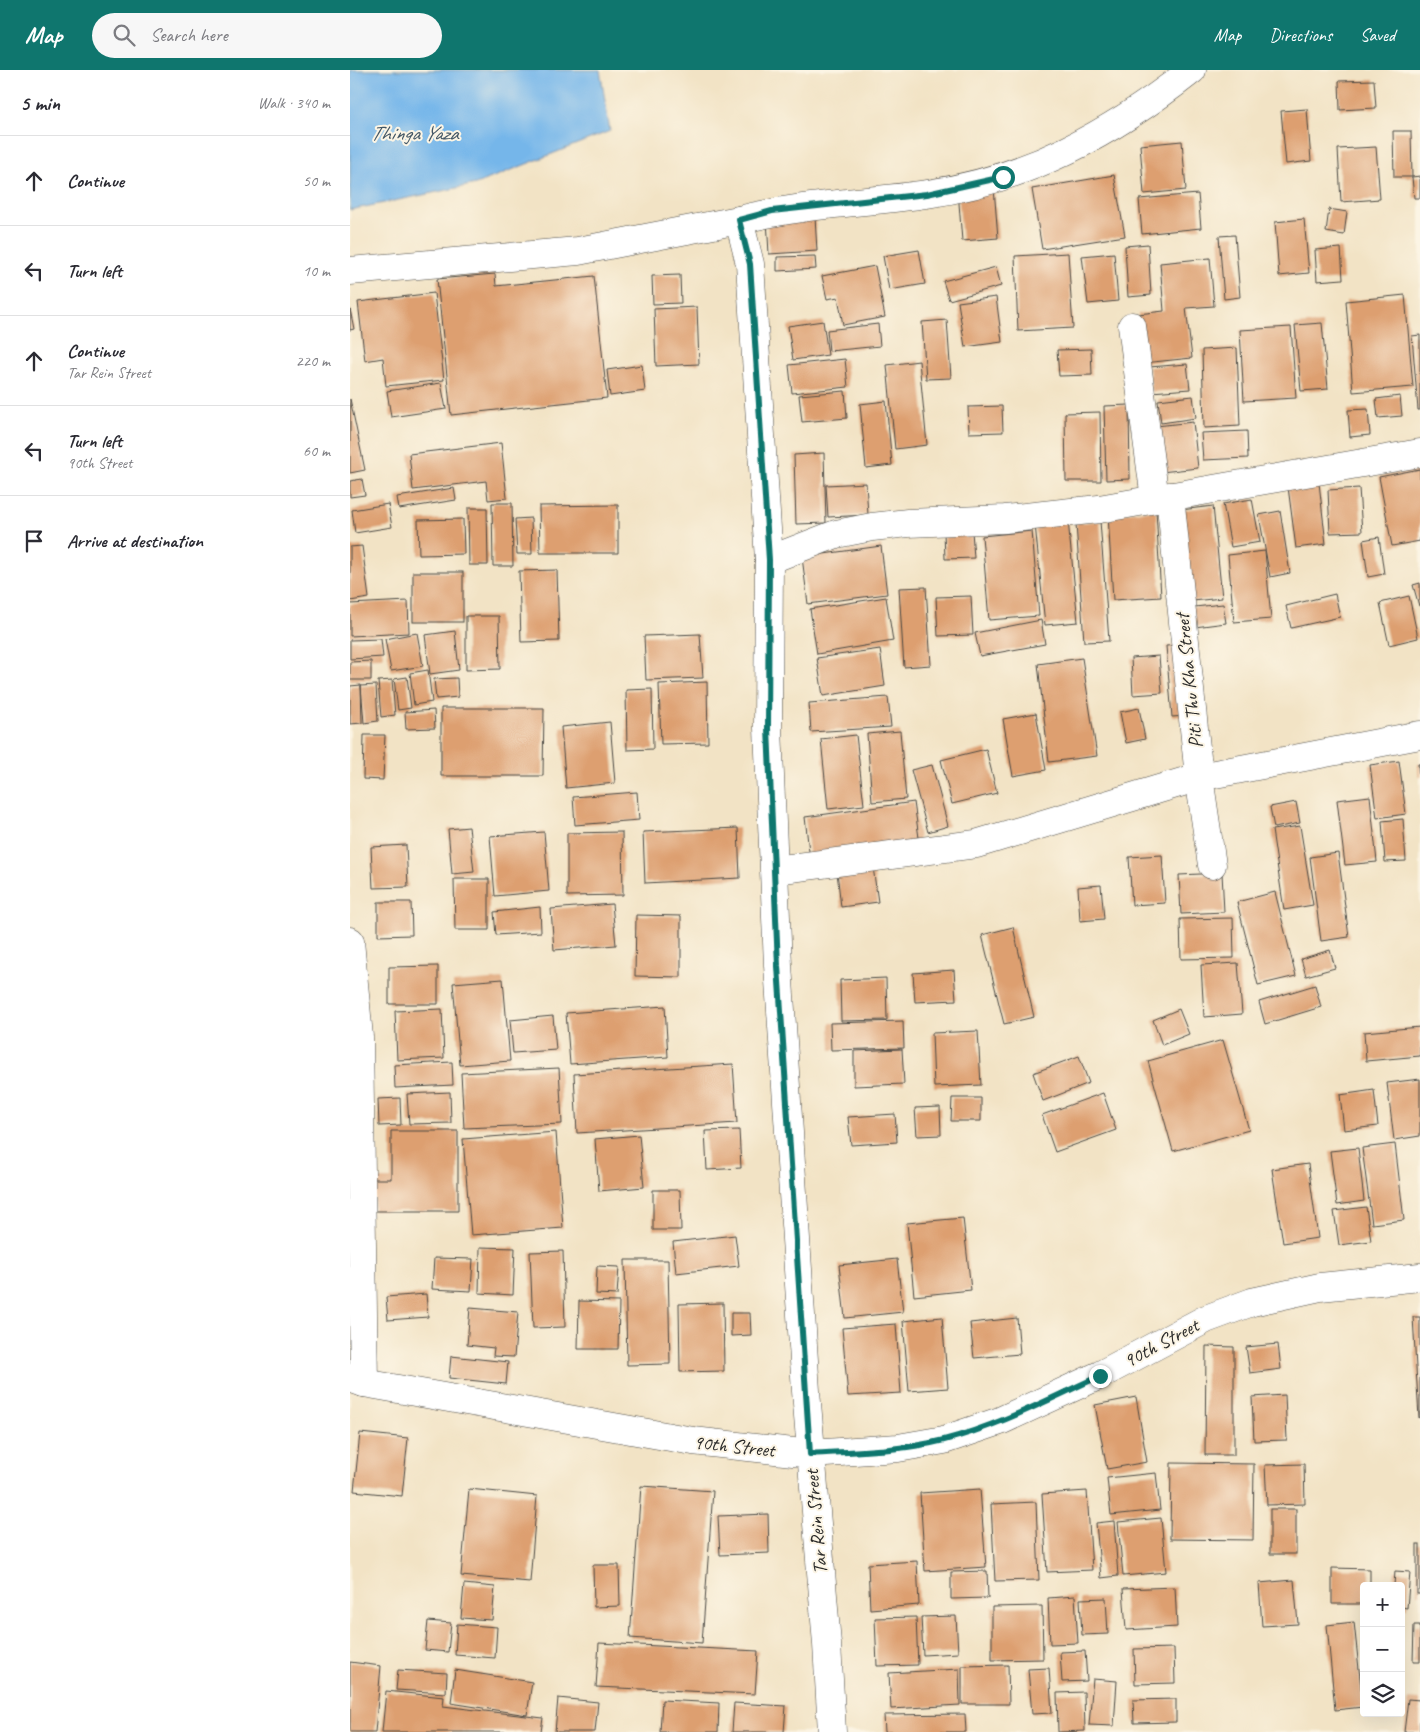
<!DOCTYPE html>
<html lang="en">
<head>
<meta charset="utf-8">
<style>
	body { margin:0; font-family:Caveat,sans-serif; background:#f7f7f7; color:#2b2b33 }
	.controls { position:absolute; right:15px; bottom:15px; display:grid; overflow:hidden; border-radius:5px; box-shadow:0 5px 20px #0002 }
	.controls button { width:45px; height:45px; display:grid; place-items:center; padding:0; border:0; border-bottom:1px solid #e1e1e2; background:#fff; color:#2b2b33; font:25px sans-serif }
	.stop { position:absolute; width:15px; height:15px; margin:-11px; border:4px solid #0f766e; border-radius:50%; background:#fff }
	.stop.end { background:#0f766e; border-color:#fff; box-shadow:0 1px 5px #0008 }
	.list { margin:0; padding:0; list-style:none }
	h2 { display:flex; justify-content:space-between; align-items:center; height:65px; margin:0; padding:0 20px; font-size:21px }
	h2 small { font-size:16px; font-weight:400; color:#7c7c81 }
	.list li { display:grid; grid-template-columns:32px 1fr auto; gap:15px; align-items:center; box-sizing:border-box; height:90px; padding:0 20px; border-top:1px solid #e1e1e2 }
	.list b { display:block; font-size:19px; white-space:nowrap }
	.list p { margin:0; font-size:16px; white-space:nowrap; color:#7c7c81 }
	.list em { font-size:16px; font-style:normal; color:#7c7c81 }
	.icon { flex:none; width:28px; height:28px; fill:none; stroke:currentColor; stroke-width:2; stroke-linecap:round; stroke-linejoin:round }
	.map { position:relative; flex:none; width:1070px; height:1662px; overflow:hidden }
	header { display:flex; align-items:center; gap:30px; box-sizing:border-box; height:70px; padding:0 25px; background:#0f766e; color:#fff }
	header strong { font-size:24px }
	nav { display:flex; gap:28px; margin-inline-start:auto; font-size:18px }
	.search { width:350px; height:45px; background:#f7f7f7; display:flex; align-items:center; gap:12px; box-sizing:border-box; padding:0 18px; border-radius:28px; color:#7c7c81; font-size:19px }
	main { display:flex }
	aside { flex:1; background:#fff }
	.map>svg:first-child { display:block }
	.water { fill:#75b6ea; stroke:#50708a }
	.building { fill:#dd9f70 }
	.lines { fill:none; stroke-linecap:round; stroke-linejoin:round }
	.minor-casing { stroke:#494742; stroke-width:29 }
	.minor { stroke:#fff; stroke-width:28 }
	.route { stroke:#0f766e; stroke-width:6 }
	.labels { text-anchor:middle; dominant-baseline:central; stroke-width:4; stroke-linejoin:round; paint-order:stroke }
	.street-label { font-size:20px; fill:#2b2b2b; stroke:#fcf5e5 }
	.water-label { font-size:21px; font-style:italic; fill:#415564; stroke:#fcf5e5 }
</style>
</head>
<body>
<header>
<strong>Map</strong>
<div class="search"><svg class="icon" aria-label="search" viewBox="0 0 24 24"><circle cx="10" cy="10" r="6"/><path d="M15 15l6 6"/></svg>Search here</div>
<nav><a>Map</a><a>Directions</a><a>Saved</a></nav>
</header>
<main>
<aside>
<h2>5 min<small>Walk · 340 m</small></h2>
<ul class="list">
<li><svg class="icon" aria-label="ahead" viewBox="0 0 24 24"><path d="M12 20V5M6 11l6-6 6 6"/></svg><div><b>Continue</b></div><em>50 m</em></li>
<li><svg class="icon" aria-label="left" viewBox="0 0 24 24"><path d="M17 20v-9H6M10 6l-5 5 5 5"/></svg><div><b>Turn left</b></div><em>10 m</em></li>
<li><svg class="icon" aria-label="ahead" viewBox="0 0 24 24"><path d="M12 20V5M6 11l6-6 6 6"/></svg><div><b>Continue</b><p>Tar Rein Street</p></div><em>220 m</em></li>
<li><svg class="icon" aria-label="left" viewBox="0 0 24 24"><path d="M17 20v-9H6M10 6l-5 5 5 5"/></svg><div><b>Turn left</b><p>90th Street</p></div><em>60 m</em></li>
<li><svg class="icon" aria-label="arrive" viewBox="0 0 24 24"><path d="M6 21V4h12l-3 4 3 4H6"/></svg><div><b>Arrive at destination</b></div></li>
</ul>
</aside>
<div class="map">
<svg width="1070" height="1662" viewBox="0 0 1070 1662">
	<rect width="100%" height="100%" fill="#fcf5e5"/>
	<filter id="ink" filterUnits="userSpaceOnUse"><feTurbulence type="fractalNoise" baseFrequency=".02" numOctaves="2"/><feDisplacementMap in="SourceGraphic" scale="10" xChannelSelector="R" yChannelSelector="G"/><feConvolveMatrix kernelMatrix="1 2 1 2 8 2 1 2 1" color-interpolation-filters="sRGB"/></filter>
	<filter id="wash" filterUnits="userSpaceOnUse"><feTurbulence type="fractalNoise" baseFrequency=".0096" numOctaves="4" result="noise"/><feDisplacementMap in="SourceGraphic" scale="20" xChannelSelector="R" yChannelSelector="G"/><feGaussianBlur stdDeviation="1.12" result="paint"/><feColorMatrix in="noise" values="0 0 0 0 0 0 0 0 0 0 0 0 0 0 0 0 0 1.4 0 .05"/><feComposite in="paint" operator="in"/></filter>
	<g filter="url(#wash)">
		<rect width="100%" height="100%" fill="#f2e3c5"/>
		<path class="water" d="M0 0H250L260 61 126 114 0 140Z"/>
		<g id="blocks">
			<g class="building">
				<path d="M1024 10 1026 38 990 40 989 11Z"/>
				<path d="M957 39 961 91 936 94 931 41Z"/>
				<path d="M1043 61H1061L1062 107H1044Z"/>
				<path d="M832 71 836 120 794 124 790 75Z"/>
				<path d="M1026 77 1030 129 991 132 988 79Z"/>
				<path d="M764 105 775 166 692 179 682 119Z"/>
				<path d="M1070 106V128H1064L1062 107Z"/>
				<path d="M644 118 648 168 612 171 608 121Z"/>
				<path d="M848 124 851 158 792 164 789 129Z"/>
				<path d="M979 139 997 142 994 165 976 162Z"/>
				<path d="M465 147 467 181 419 184 417 149Z"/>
				<path d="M954 149 959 203 929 206 925 152Z"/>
				<path d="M885 165 890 227 874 229 869 166Z"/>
				<path d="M798 174 801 225 778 227 775 176Z"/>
				<path d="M991 178 993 209 967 211 965 180Z"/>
				<path d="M569 180 575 214 539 220 533 186Z"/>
				<path d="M718 183 723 258 668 261 665 186Z"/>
				<path d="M764 183 768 231 738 234 732 186Z"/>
				<path d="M465 186 466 199 427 201V187Z"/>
				<path d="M860 188 864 236 836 238 842 288 793 293 788 244 814 241 810 193Z"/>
				<path d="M525 196 535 247 493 255 488 227 477 229 472 206Z"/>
				<path d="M646 197 651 216 599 230 593 211Z"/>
				<path d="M145 204 146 216 244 206 257 328 101 345 87 209Z"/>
				<path d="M330 205 331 233 303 234 302 206Z"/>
				<path d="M84 223 94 310 36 316 33 288 15 291 8 232Z"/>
				<path d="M1055 225 1063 317 1003 322 996 231Z"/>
				<path d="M646 227 652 272 615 277 608 232Z"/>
				<path d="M347 237 349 294 306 296 304 239Z"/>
				<path d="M0 239 4 259 0 260Z"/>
				<path d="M597 250 601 308 576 309 572 252Z"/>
				<path d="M473 251 478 285 443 290 438 256Z"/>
				<path d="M972 253 978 319 951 321 945 255Z"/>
				<path d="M528 254 530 276 479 281 477 260Z"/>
				<path d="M941 257 946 328 894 331 890 260Z"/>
				<path d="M1070 265V340H1068L1062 266Z"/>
				<path d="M887 278 890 356 854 358 852 280Z"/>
				<path d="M741 279 742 305 709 306 707 280Z"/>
				<path d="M495 289 498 317 442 323 439 295Z"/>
				<path d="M569 291 577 375 545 379 537 295Z"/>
				<path d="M837 294 840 319 801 322 799 297Z"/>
				<path d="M292 295 295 321 260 326 257 300Z"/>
				<path d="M91 313 96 339 41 347 37 321Z"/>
				<path d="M495 321 497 348 452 352 449 325Z"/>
				<path d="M843 326 846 348 811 353 808 330Z"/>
				<path d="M1050 326 1052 346 1028 348 1026 329Z"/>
				<path d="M0 329 15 400 0 403Z"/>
				<path d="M536 331 542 395 516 398 510 334Z"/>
				<path d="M779 335 780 409 756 410 754 336Z"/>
				<path d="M652 336 653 362 619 363 618 337Z"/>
				<path d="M1018 339 1020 365 1000 367 998 340Z"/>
				<path d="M750 342 751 411H716L715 343Z"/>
				<path d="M843 352 848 398 811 402 806 356Z"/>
				<path d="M897 361 898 388 853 390 851 363Z"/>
				<path d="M151 373 157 428 138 430 136 411 63 420 59 384Z"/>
				<path d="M474 383 476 453 446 454 444 385Z"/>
				<path d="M1070 399V471L1042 476 1029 407Z"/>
				<path d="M12 409 15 425 0 427V411Z"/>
				<path d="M516 413 518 445 478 447 476 415Z"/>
				<path d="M969 413 976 474 946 478 938 417Z"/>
				<path d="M104 418 106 430 49 439 47 427Z"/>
				<path d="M1009 418 1012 462 980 463 978 420Z"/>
				<path d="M902 429 910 472 881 477 873 434Z"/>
				<path d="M142 433H162L163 496H143Z"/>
				<path d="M38 434 42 457 5 463 2 440Z"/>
				<path d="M268 435V483H190L189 436Z"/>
				<path d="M863 436 872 528 833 532 823 441Z"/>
				<path d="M118 438H137L138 495H119Z"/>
				<path d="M806 440 811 527 763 530 758 444Z"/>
				<path d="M930 441 940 503 920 507 909 445Z"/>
				<path d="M181 448 182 484H167L165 449Z"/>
				<path d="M113 449 114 484 69 485 68 450Z"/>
				<path d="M718 450 728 552 695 555 685 454Z"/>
				<path d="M750 451 759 571 734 572 726 453Z"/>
				<path d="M622 461 624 488 595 489 594 462Z"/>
				<path d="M682 461 689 546 639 550 632 466Z"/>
				<path d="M1029 467 1034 504 1018 507 1013 470Z"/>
				<path d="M12 476 19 528 0 531V477Z"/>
				<path d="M531 476 537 524 458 534 452 487Z"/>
				<path d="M915 481 921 549 884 552 878 485Z"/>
				<path d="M207 500 209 571 171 572 169 501Z"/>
				<rect x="63" y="502" width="50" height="50"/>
				<path d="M1070 513V536H1069L1063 515Z"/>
				<path d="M576 517 581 595 554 597 549 518Z"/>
				<path d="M985 524 990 547 941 558 936 536Z"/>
				<path d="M621 526 623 565 588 566 586 527Z"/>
				<path d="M1059 526 1068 568 1039 575 1030 533Z"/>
				<path d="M536 527 543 571 467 584 460 539Z"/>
				<path d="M58 531 59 563 0 566V534Z"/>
				<path d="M873 534 876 553 837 558 835 538Z"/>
				<path d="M116 546H149L150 599 116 600Z"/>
				<path d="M691 550 695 574 630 586 625 563Z"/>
				<path d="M105 561 109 600 80 604 75 565Z"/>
				<path d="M67 563 73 596 41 601 35 569Z"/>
				<path d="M350 564 353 608 296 610 294 566Z"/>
				<path d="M31 569 33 587 0 589V570Z"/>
				<path d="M830 575 835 646 822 647 816 576Z"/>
				<path d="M530 579 535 616 473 626 467 588Z"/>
				<path d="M809 586 812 623 783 625 781 588Z"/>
				<path d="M732 588 747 686 699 692 688 594Z"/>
				<path d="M21 591V610H0V592Z"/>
				<path d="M78 600 82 632 64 635 60 603Z"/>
				<path d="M57 607 61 638 48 640 44 609Z"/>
				<path d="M107 608 108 627 86 629 84 609Z"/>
				<path d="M42 610 45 645 31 647 28 611Z"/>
				<path d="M357 612 358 673 311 674 309 614Z"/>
				<path d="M11 615 12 653 0 654V616Z"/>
				<path d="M26 615 28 651 14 653 11 616Z"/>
				<path d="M302 619 303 679 277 680 276 620Z"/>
				<path d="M538 627 541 657 461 662 459 633Z"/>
				<path d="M91 638H194L193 706H91Z"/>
				<path d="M789 638 795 669 776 673 770 642Z"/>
				<path d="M84 640 85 658 56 659 55 642Z"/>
				<path d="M686 643 696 700 663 706 653 649Z"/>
				<path d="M260 652 265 713 216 718 211 657Z"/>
				<path d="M550 661 556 729 522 732 517 664Z"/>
				<path d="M14 665H35L33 710 13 709Z"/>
				<path d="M506 665 514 735 478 739 471 669Z"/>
				<path d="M636 679 647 723 602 734 591 690Z"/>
				<path d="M1049 691 1056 744 1027 748 1020 695Z"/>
				<path d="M1068 694H1070V708H1069Z"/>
				<path d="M582 695 598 756 578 762 561 700Z"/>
				<path d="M287 722 289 750 225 755 223 727Z"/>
				<path d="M1020 726 1027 792 995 795 987 730Z"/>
				<path d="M564 732 570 775 460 790 455 747Z"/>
				<path d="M946 732 950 753 924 758 920 737Z"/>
				<path d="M1053 749 1056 791 1035 792 1032 751Z"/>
				<path d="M950 756 963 835 934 840 922 760Z"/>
				<path d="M119 757 124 802 102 804 98 759Z"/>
				<path d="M388 758 390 808 295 813 293 762Z"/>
				<path d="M194 762 199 821 145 826 140 766Z"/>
				<path d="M272 762 273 825 217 826V763Z"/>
				<path d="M56 775 58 817 23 818 21 777Z"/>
				<path d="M988 783 999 867 971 871 960 787Z"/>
				<path d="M812 785 815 833 782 835 779 787Z"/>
				<path d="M523 797 528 832 491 837 487 802Z"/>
				<path d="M872 803 874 842 831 844 829 805Z"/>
				<path d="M104 809H139V860H105Z"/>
				<path d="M751 815 754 849 730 851 728 817Z"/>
				<path d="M925 822 946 906 908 915 887 832Z"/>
				<path d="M28 832H61L62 865 28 866Z"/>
				<path d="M262 834 266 875 204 880 201 839Z"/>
				<path d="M190 837 191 862 146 865 144 842Z"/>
				<path d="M286 845 331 846V907L285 906Z"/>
				<path d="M883 848 884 888 831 889 830 849Z"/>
				<path d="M663 857 684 947 654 954 632 865Z"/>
				<path d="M980 880 985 898 956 906 951 889Z"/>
				<path d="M888 893 892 944 854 947 851 895Z"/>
				<path d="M88 896V934H39V897Z"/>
				<path d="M604 900 606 930 565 932 563 903Z"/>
				<path d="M536 908 537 950 491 951 490 910Z"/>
				<path d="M153 909 160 991 110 995 103 913Z"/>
				<path d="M965 915 971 937 915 954 909 932Z"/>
				<path d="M315 936 318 987 220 994 216 943Z"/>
				<path d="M92 939 94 988 47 990 45 941Z"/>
				<path d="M829 939 839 964 812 975 803 950Z"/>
				<path d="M203 946 206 980 163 983 160 950Z"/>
				<path d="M553 951 554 978 481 980 480 953Z"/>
				<path d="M1070 957V986L1016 991 1014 962Z"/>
				<path d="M628 961 631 1015 584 1017 582 963Z"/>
				<path d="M873 970 899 1060 823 1081 798 991Z"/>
				<path d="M552 979 554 1014 504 1016V981Z"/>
				<path d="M729 986 739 1013 693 1031 683 1003Z"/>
				<path d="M102 992 103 1015 45 1018 44 995Z"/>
				<path d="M383 994 387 1053 227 1063 224 1004Z"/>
				<path d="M209 998 212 1054 114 1058 111 1003Z"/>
				<path d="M1070 1009V1066L1044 1070 1037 1013Z"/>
				<path d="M1024 1020 1028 1056 994 1060 990 1025Z"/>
				<path d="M100 1022 101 1053 59 1054 57 1024Z"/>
				<path d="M753 1023 766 1060 705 1082 692 1045Z"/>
				<path d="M50 1028 51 1055 29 1056 28 1029Z"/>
				<path d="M602 1028H631V1051H601Z"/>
				<path d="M590 1037 591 1065 567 1066 565 1038Z"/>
				<path d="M545 1044 547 1072 501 1075 498 1047Z"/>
				<path d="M389 1060 391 1098 357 1100 355 1061Z"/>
				<path d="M41 1061H108V1141H24V1109H41Z"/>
				<path d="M206 1062 213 1158 121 1165 113 1069Z"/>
				<path d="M289 1065 294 1117 249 1121 245 1069Z"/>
				<path d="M1045 1074 1054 1150 1022 1154 1012 1078Z"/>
				<path d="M1008 1078 1014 1131 987 1135 980 1081Z"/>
				<path d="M958 1094 968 1168 933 1173 922 1099Z"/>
				<path d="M303 1120H330L331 1160H303Z"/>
				<path d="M1016 1137 1021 1171 989 1175 984 1141Z"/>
				<path d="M613 1148 621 1220 564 1226 557 1153Z"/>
				<path d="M385 1165 389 1196 326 1203 323 1172Z"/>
				<path d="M130 1177 165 1178 163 1225 129 1223Z"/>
				<path d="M213 1181 215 1257 183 1258 180 1182Z"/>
				<path d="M84 1188 123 1189 121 1221 82 1219Z"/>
				<path d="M547 1189 553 1242 495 1248 489 1195Z"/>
				<path d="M275 1190H318L320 1294 277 1295Z"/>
				<path d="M247 1196 269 1197 267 1225 246 1224Z"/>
				<path d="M76 1224 78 1247 38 1250 36 1227Z"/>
				<path d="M229 1231 269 1232 268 1279H228Z"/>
				<path d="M373 1233 374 1301 330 1302 329 1234Z"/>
				<path d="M120 1238 168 1242 164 1287 143 1286 144 1278 117 1275Z"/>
				<path d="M381 1243H400L401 1265 381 1266Z"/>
				<path d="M592 1247 598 1318 559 1321 553 1251Z"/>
				<path d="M1063 1247H1070V1348H1069Z"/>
				<path d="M667 1248 670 1284 624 1288 620 1253Z"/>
				<path d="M546 1254 551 1323 498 1326 492 1258Z"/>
				<path d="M928 1274 931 1299 900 1303 896 1277Z"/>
				<path d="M856 1276 884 1277V1385H855Z"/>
				<path d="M101 1286 158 1292 156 1314 99 1308Z"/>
				<path d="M935 1325 937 1370 904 1371 902 1327Z"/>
				<path d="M786 1327 797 1392 757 1399 745 1335Z"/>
				<path d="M10 1363 58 1368 52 1426 4 1421Z"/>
				<path d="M821 1393 904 1394 903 1470 820 1469Z"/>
				<path d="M954 1394 955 1434 917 1435 915 1395Z"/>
				<path d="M806 1403 810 1440 761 1445 757 1408Z"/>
				<path d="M291 1416 363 1421 352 1573 280 1568Z"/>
				<path d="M119 1419 187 1426 180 1512 111 1506Z"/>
				<path d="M630 1419 636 1497 575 1501 570 1423Z"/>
				<path d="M737 1421 742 1500 697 1502 692 1424Z"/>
				<path d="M686 1432 689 1510 645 1511 641 1434Z"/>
				<rect x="920" y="1439" width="26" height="45"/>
				<path d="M418 1444 419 1483 370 1485 368 1446Z"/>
				<path d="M811 1448 816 1502 773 1506 768 1452Z"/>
				<path d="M764 1451 768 1506 751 1508 746 1453Z"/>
				<rect x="1067" y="1474" width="3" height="50"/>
				<path d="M567 1491 569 1535 520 1539 518 1494Z"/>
				<path d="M243 1495H269L270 1536 244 1537Z"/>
				<path d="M982 1498 1020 1499V1516H1014V1534H982Z"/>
				<path d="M637 1501 638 1528 601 1529V1502Z"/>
				<path d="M1045 1501 1060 1502 1057 1538 1051 1537V1516H1044Z"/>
				<path d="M944 1510 948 1554 912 1556 909 1513Z"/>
				<path d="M114 1514 145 1517 142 1550 111 1548Z"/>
				<path d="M825 1517 827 1557 776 1560 773 1519Z"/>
				<path d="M725 1526 728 1573 700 1574 698 1528Z"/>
				<path d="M756 1528 758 1564 732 1565 730 1529Z"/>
				<path d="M692 1536 693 1589 642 1590V1537Z"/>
				<path d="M606 1546 608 1583 573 1585 571 1547Z"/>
				<path d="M566 1547 568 1595 527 1596 525 1548Z"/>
				<path d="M78 1551 101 1553 98 1582 75 1580Z"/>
				<path d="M1004 1552 1013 1637 985 1640 977 1555Z"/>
				<path d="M107 1554 147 1557 145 1588 105 1585Z"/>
				<path d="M1064 1555H1070V1592H1063Z"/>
				<path d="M249 1573 408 1581 405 1624 246 1617Z"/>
				<path d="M824 1578 825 1613 785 1614 784 1579Z"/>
				<path d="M735 1581 737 1611 712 1612 710 1582Z"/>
				<path d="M0 1592 31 1596 25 1662H0Z"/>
				<path d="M658 1595 659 1634H612V1596Z"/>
				<path d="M699 1598 702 1643 682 1644 678 1599Z"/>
				<path d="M609 1599 610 1635 541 1639 539 1603Z"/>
				<path d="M48 1600 97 1603 96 1623 46 1620Z"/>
				<path d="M105 1600 182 1612 177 1645 101 1633Z"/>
				<path d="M743 1609 767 1611 764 1656 739 1655Z"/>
				<path d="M36 1621 94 1627 93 1636 193 1648 191 1662H32Z"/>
				<path d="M734 1622 735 1661 708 1662 707 1623Z"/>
				<path d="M208 1628 248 1632 245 1662H205Z"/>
				<path d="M826 1629V1652L784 1653 783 1630Z"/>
				<path d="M1058 1629 1070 1630V1662H1054Z"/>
				<path d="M312 1630 369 1633 368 1662H310Z"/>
				<path d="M384 1633 436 1636 434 1662H382Z"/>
				<path d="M615 1644 616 1662H535L534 1645Z"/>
			</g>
		</g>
	</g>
	<g filter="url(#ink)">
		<use href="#blocks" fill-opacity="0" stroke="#494742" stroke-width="1"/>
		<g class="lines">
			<defs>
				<g id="minor">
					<path d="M0 201 228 181 389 150"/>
					<path d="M782 256 805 429"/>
					<path d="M820 426 849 707 862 795"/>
					<path d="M419 490 486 464 522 457 558 453 655 449 749 439 1070 383"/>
					<path d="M425 800 626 774 849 707 1070 665"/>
					<path d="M0 871 9 967 14 1313"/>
					<path d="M0 1308 14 1313 343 1371 461 1384 548 1378 594 1370 650 1351 750 1305 856 1249 902 1232 970 1217 1070 1207"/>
					<path d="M482 1662 477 1574 456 1321 428 895 418 658 419 490 400 194 389 150C451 134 514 133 577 124 679 109 762 63 842 0"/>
				</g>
			</defs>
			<use href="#minor" class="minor-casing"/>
			<use href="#minor" class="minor"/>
		</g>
	</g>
	<g class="lines" filter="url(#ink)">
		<path class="route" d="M653 107 577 124 422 141 389 150 400 194 419 490 418 658 428 896 460 1384C505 1381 551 1381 594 1370 649 1356 699 1329 750 1306"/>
	</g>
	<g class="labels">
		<g class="street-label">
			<text transform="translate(839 611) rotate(-96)">Piti Thu Kha Street</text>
			<text transform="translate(811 1273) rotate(-28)">90th Street</text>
			<text transform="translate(384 1376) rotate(6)">90th Street</text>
			<text transform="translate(466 1452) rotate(-95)">Tar Rein Street</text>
		</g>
		<g class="water-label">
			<text x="64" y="63">Thinga Yaza</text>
		</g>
	</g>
</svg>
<div class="controls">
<button>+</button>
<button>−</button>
<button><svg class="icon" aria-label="layers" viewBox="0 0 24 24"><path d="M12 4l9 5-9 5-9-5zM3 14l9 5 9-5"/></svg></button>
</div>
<div class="stop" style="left:653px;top:107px"></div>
<div class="stop end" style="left:750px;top:1306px"></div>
</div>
</main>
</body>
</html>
